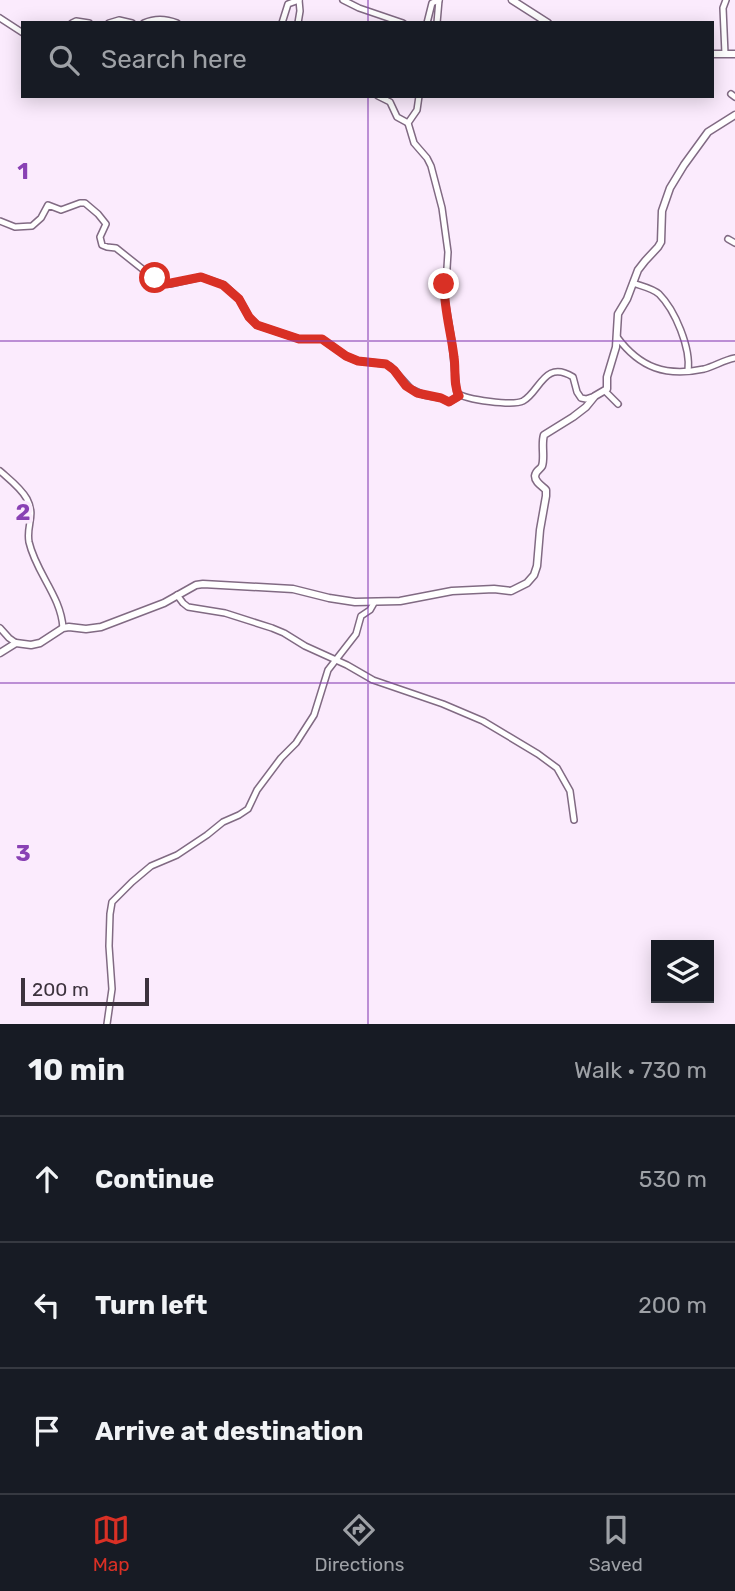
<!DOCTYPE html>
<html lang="en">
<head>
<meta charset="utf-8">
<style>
	body { margin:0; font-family:Rubik,sans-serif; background:#242831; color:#f1f3f6 }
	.controls { position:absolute; right:21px; bottom:21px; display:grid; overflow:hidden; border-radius:0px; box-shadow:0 4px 18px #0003 }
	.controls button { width:63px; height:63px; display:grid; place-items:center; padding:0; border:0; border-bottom:2px solid #363941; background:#171b24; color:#f1f3f6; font:35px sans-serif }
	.scale { position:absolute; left:21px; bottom:18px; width:128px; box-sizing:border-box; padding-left:7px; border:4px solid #3c323d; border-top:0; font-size:19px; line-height:24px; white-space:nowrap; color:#3c323d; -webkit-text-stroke:5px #fbebfd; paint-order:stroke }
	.stop { position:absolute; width:21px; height:21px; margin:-16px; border:5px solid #d93025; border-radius:50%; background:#fff }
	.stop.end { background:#d93025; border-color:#fff; box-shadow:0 2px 7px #0008 }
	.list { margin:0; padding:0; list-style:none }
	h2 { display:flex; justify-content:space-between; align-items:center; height:91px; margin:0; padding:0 28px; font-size:30px }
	h2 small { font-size:23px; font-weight:400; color:#9ea1a6 }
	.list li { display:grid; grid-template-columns:46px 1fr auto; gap:21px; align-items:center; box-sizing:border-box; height:126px; padding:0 28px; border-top:2px solid #363941 }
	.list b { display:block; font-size:26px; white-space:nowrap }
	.list em { font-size:23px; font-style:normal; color:#9ea1a6 }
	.icon { flex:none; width:38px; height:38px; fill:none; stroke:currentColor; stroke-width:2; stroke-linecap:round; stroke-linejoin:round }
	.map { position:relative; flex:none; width:735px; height:1024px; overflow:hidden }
	.search { position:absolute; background:#171b24; box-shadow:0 4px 18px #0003; left:21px; right:21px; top:21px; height:77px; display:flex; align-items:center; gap:18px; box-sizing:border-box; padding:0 24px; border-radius:0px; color:#9ea1a6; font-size:26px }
	.sheet { height:469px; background:#171b24 }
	nav { display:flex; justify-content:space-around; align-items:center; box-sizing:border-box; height:98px; border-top:2px solid #363941; background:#171b24; font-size:19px; color:#9ea1a6 }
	nav a { display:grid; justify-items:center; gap:4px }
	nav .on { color:#d93025 }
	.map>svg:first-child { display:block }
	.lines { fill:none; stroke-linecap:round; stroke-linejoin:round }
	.minor-casing { stroke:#816a83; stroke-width:8 }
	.tertiary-casing { stroke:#816a83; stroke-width:9 }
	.minor { stroke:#fff; stroke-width:5 }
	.tertiary { stroke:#fff; stroke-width:6 }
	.route { stroke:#d93025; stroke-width:9 }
	.grid { fill:none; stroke:#8941b4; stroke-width:2; stroke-opacity:0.55 }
	.grid-label { font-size:23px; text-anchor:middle; font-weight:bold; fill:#8941b4; stroke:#fbebfd; stroke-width:7; stroke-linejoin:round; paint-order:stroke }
</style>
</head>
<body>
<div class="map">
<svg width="735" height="1024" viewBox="0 0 735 1024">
	<rect width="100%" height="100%" fill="#fbebfd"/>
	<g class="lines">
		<defs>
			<g id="minor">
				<path d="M343 0 359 8 403 23"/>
				<path d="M0 18 23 33"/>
				<path d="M72 23 76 21 89 23"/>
				<path d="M109 23 119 20 132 23"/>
				<path d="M144 23C155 18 167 19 177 23"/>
				<path d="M282 23 288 4 299 0"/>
				<path d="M298 23 300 11 299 0"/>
				<path d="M427 23 432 3 439 0"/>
				<path d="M437 23 439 0"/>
				<path d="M725 54 723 8 726 0"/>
				<path d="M731 94 735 97"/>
				<path d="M378 96 390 102 397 117 408 123"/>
				<path d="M419 96 417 110 408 123 414 143 427 158 431 166 442 208 448 252 445 300 452 343 457 393C466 400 513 406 523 401 540 392 544 359 573 377L577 392 581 398 586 399 595 396"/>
				<path d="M0 221 15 227 32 226 41 218 48 205 61 210 80 203H85L98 214 106 224 100 237 102 245 107 247 116 248 160 283 170 284 201 277 224 285 239 299 249 317 257 325 299 339H322L346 356 358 361 386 364 390 366 411 389 424 395 441 398 449 402 459 396"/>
				<path d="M728 239 735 243"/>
				<path d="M633 283C641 286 652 288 659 294 675 310 691 348 688 371"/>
				<path d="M617 337C640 368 666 377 704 369 715 366 724 360 735 358"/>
				<path d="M605 391 618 404"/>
				<path d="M0 471C9 479 21 488 27 499 36 516 26 525 29 542 36 573 61 596 63 628"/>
				<path d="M177 595 183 603 188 607 225 613 272 628 284 633 305 646 347 665 373 680 443 704 483 721 538 754 557 768 570 791 574 820"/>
				<path d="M0 628 9 638 16 643"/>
				<path d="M107 1024 112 989 109 946 110 914 112 902 132 882 151 866 177 855 207 835 223 822 239 815 248 809 257 790 281 758 296 743 314 715 328 670 356 634 361 616 370 610 374 603"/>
			</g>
			<g id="tertiary">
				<path d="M512 0 548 23"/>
				<path d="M712 54H735"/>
				<path d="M0 653 16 643 31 645 40 643 63 628 69 627 86 629 101 627 164 603 196 585 203 584 293 589 329 598 355 602 400 601 452 591 494 589 511 591 527 583 534 575 537 566 540 530 546 496V490C542 486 535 482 535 476 536 470 540 470 542 466 545 458 541 444 544 435L573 417 586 407 595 396 607 389V377L616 347 618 314 627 299 638 270 645 261 658 247 661 242 662 211 670 188 684 165 708 132 735 115"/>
			</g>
		</defs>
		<use href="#minor" class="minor-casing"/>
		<use href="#tertiary" class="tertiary-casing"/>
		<use href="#minor" class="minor"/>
		<use href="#tertiary" class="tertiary"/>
	</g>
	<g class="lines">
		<path class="route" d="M155 278 160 283 166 284 201 277 223 285 239 299 249 317 257 325 299 339H322L346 356 358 361 386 364 394 370 406 386 417 393 441 398 449 402 459 396C453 385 456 369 454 357 451 332 444 309 444 284"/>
	</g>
	<path class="grid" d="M368 0V23M368 96V1024M0 341H735M0 683H735"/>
	<g class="grid-label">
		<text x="23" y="179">1</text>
		<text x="23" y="520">2</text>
		<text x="23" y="861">3</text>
	</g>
</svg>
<div class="controls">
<button><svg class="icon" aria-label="layers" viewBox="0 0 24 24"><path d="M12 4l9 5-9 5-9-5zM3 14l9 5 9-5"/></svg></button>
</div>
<div class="scale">200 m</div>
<div class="stop" style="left:155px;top:278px"></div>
<div class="stop end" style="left:444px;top:284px"></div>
<div class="search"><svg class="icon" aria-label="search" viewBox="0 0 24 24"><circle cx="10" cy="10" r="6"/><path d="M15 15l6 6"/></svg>Search here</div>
</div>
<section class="sheet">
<h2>10 min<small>Walk · 730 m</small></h2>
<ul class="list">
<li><svg class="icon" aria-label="ahead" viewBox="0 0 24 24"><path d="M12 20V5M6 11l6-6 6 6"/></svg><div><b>Continue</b></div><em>530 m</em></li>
<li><svg class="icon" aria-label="left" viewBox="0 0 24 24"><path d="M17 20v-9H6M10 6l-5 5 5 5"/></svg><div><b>Turn left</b></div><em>200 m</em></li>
<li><svg class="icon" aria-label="arrive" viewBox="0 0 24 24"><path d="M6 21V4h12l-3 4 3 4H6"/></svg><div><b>Arrive at destination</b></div></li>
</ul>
</section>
<nav>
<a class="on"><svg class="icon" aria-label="map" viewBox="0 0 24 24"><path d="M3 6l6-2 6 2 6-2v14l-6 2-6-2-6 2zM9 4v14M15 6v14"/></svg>Map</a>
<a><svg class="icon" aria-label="directions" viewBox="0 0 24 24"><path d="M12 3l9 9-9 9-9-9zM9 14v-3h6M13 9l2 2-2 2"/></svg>Directions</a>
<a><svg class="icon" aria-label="saved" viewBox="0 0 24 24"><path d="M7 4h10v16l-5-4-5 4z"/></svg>Saved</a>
</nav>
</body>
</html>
